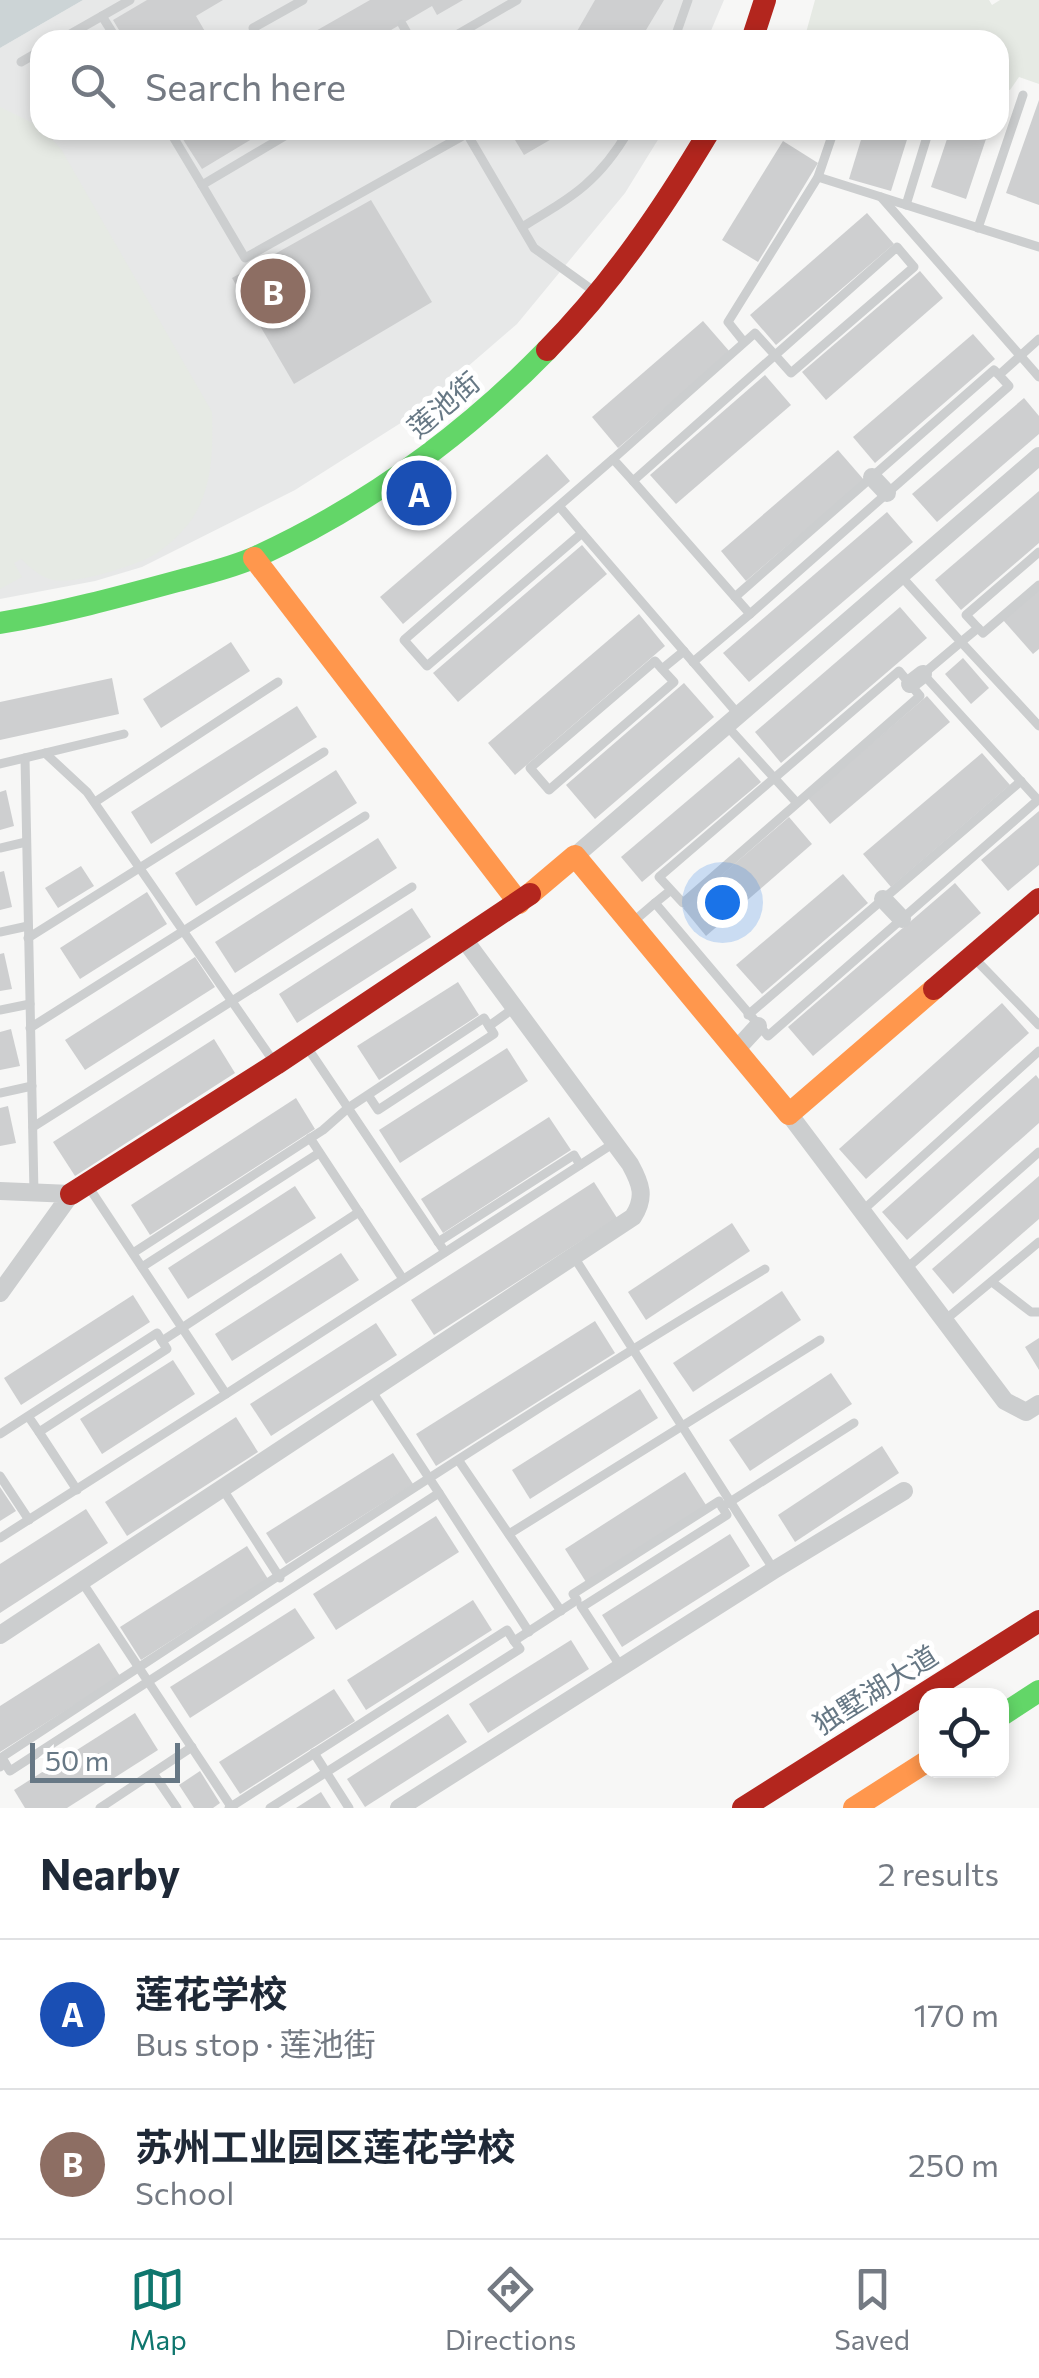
<!DOCTYPE html>
<html lang="en">
<head>
<meta charset="utf-8">
<style>
	body { margin:0; font-family:Commissioner,"Noto Sans SC",sans-serif; background:#f2f2f3; color:#1f2937 }
	.controls { position:absolute; right:30px; bottom:30px; display:grid; overflow:hidden; border-radius:20px; box-shadow:0 5px 15px #0003 }
	.controls button { width:90px; height:90px; display:grid; place-items:center; padding:0; border:0; border-bottom:2px solid #e0e1e3; background:#fff; color:#1f2937; font:50px sans-serif }
	.scale { position:absolute; left:30px; bottom:25px; width:150px; box-sizing:border-box; padding-left:10px; border:5px solid #677885; border-top:0; font-size:28px; line-height:35px; white-space:nowrap; color:#677885; -webkit-text-stroke:8px #fff; paint-order:stroke }
	.you { position:absolute; left:722px; top:902px; width:35px; height:35px; margin:-25px; border:8px solid #fff; border-radius:50%; background:#1a73e8; box-shadow:0 0 0 15px #1a73e833 }
	.badge { display:grid; place-items:center; width:65px; height:65px; border-radius:50%; background:#0f766e; color:#fff; font-size:32px; font-weight:700 }
	.pin { position:absolute; translate:-50% -50%; border:5px solid #fff; box-shadow:0 2px 10px #0006 }
	.list { margin:0; padding:0; list-style:none }
	h2 { display:flex; justify-content:space-between; align-items:center; height:130px; margin:0; padding:0 40px; font-size:42px }
	h2 small { font-size:32px; font-weight:400; color:#747a83 }
	.list li { display:grid; grid-template-columns:65px 1fr auto; gap:30px; align-items:center; box-sizing:border-box; height:150px; padding:0 40px; border-top:2px solid #e0e1e3 }
	.list b { display:block; font-size:38px; white-space:nowrap }
	.list p { margin:0; font-size:32px; white-space:nowrap; color:#747a83 }
	.list em { font-size:32px; font-style:normal; color:#747a83 }
	.icon { flex:none; width:55px; height:55px; fill:none; stroke:currentColor; stroke-width:2; stroke-linecap:round; stroke-linejoin:round }
	.map { position:relative; flex:none; width:1039px; height:1808px; overflow:hidden }
	.search { position:absolute; background:#fff; box-shadow:0 5px 15px #0003; left:30px; right:30px; top:30px; height:110px; display:flex; align-items:center; gap:25px; box-sizing:border-box; padding:0 35px; border-radius:30px; color:#747a83; font-size:38px }
	.sheet { height:430px; background:#fff }
	nav { display:flex; justify-content:space-around; align-items:center; box-sizing:border-box; height:140px; border-top:2px solid #e0e1e3; background:#fff; font-size:28px; color:#747a83 }
	nav a { display:grid; justify-items:center; gap:5px }
	nav .on { color:#0f766e }
	.map>svg:first-child { display:block }
	.built { fill:#e7e8e8 }
	.green { fill:#e6eae4 }
	.water { fill:#ccd4d6 }
	.building { fill:#cecfd0 }
	.lines { fill:none; stroke-linecap:round; stroke-linejoin:round }
	.lane { stroke:#cccecf; stroke-width:9 }
	.street { stroke:#cccecf; stroke-width:18 }
	.fast { stroke:#63d668; stroke-width:22 }
	.slow { stroke:#ff974d; stroke-width:22 }
	.jam { stroke:#b3261e; stroke-width:22 }
	.labels { text-anchor:middle; dominant-baseline:central; stroke-width:10; stroke-linejoin:round; paint-order:stroke }
	.street-label { font-size:28px; fill:#677885; stroke:#fff }
</style>
</head>
<body>
<div class="map">
<svg width="1039" height="1808" viewBox="0 0 1039 1808">
	<rect width="100%" height="100%" fill="#f7f7f6"/>
	<path class="built" d="M83 0H724L707 40H40V130H664L625 193 517 324 407 419 295 490 142 567 95 581 0 599V48Z"/>
	<g class="green">
		<path d="M815 0H989L992 5 1000 0H1039V84L1019 77 1010 90 999 87V40H804Z"/>
		<path d="M0 107 39 126 61 149 212 412C213 449 213 487 192 519 184 531 165 549 152 556 131 567 77 584 53 580 40 577 31 568 21 559L14 563 22 577 0 589Z"/>
	</g>
	<path class="water" d="M0 0H83L0 48Z"/>
	<g class="building">
		<path d="M147 0H223L196 16 210 40H125L113 20Z"/>
		<path d="M370 0H463L437 15 432 6 374 40H300Z"/>
		<path d="M595 0H664L640 40H572Z"/>
		<path d="M1039 100V205L1006 193Z"/>
		<path d="M177 130H253L257 136 202 169Z"/>
		<path d="M509 130H567L524 155Z"/>
		<path d="M864 130H910L891 191 849 179Z"/>
		<path d="M950 130H989L966 199 931 187Z"/>
		<path d="M783 141 818 163 758 262 722 240Z"/>
		<path d="M371 200 432 302 294 384 232 278Z"/>
		<path d="M867 213 894 244 776 345 750 315Z"/>
		<path d="M920 271 943 298 826 400 802 372Z"/>
		<path d="M703 321 730 352 618 448 592 417Z"/>
		<path d="M973 334 995 359 875 463 853 437Z"/>
		<path d="M765 375 791 405 676 504 650 475Z"/>
		<path d="M1024 398 1039 416V434L937 522 912 494Z"/>
		<path d="M838 450 864 480 746 581 721 551Z"/>
		<path d="M547 454 570 481 403 624 380 597Z"/>
		<path d="M1039 491V543L961 610 935 580Z"/>
		<path d="M887 512 913 542 749 682 723 653Z"/>
		<path d="M582 545 607 574 458 702 433 673Z"/>
		<path d="M1039 589V649L1033 654 1003 620Z"/>
		<path d="M900 607 927 638 781 763 755 732Z"/>
		<path d="M639 614 665 646 515 775 488 743Z"/>
		<path d="M231 642 250 671 161 728 143 699Z"/>
		<path d="M963 658 989 688 971 704 945 674Z"/>
		<path d="M112 678 119 714 0 740V702Z"/>
		<path d="M684 683 714 717 595 819 566 785Z"/>
		<path d="M927 696 950 722 830 824 808 798Z"/>
		<path d="M297 706 317 737 151 844 131 812Z"/>
		<path d="M982 753 1010 785 891 887 863 854Z"/>
		<path d="M739 757 761 782 642 882 621 857Z"/>
		<path d="M336 770 357 803 196 906 175 873Z"/>
		<path d="M6 790 14 826 0 830V792Z"/>
		<path d="M1039 811V865L1008 891 981 860Z"/>
		<path d="M789 817 812 844 706 936 683 908Z"/>
		<path d="M378 838 397 868 235 973 215 942Z"/>
		<path d="M81 866 94 886 58 908 45 888Z"/>
		<path d="M4 871 12 907 0 910V872Z"/>
		<path d="M843 874 868 903 762 994 736 965Z"/>
		<path d="M955 883 981 913 813 1056 788 1027Z"/>
		<path d="M147 892 167 924 80 979 60 948Z"/>
		<path d="M412 908 431 937 297 1023 279 994Z"/>
		<path d="M4 953 12 989 0 991V954Z"/>
		<path d="M195 957 215 987 85 1070 65 1040Z"/>
		<path d="M458 982 479 1015 379 1080 357 1046Z"/>
		<path d="M1002 1003 1029 1033 866 1179 839 1149Z"/>
		<path d="M11 1029 20 1066 0 1070V1032Z"/>
		<path d="M214 1039 235 1073 75 1176 53 1142Z"/>
		<path d="M507 1048 528 1081 400 1163 379 1130Z"/>
		<path d="M1036 1075 1039 1079V1123L907 1240 882 1212Z"/>
		<path d="M296 1098 315 1129 150 1235 131 1205Z"/>
		<path d="M8 1106 16 1143 0 1146V1108Z"/>
		<path d="M549 1117 571 1150 443 1233 421 1199Z"/>
		<path d="M1039 1176V1219L953 1294 932 1269Z"/>
		<path d="M594 1182 617 1218 434 1335 411 1300Z"/>
		<path d="M295 1186 316 1218 188 1299 168 1268Z"/>
		<path d="M732 1223 750 1251 646 1320 628 1292Z"/>
		<path d="M341 1253 359 1280 232 1361 215 1334Z"/>
		<path d="M782 1291 801 1320 693 1392 673 1363Z"/>
		<path d="M133 1295 150 1322 21 1405 4 1378Z"/>
		<path d="M595 1321 615 1353 436 1466 416 1434Z"/>
		<path d="M376 1323 397 1355 271 1436 250 1404Z"/>
		<path d="M1039 1338V1370L1025 1347Z"/>
		<path d="M173 1360 195 1394 102 1454 80 1419Z"/>
		<path d="M831 1373 852 1404 750 1471 729 1440Z"/>
		<path d="M640 1389 658 1418 530 1499 512 1470Z"/>
		<path d="M236 1417 258 1452 127 1536 105 1502Z"/>
		<path d="M882 1446 899 1473 795 1542 778 1515Z"/>
		<path d="M393 1453 413 1484 286 1564 266 1533Z"/>
		<path d="M685 1472 706 1505 586 1582 565 1549Z"/>
		<path d="M0 1487 16 1511 0 1521Z"/>
		<path d="M86 1509 108 1543 0 1613V1564Z"/>
		<path d="M436 1516 459 1552 336 1630 313 1594Z"/>
		<path d="M730 1534 750 1566 622 1647 602 1615Z"/>
		<path d="M247 1546 268 1579 141 1660 120 1627Z"/>
		<path d="M473 1600 492 1630 366 1710 347 1680Z"/>
		<path d="M295 1608 315 1638 190 1718 170 1687Z"/>
		<path d="M571 1640 589 1669 488 1733 469 1704Z"/>
		<path d="M99 1643 120 1676 0 1752V1706Z"/>
		<path d="M334 1689 355 1721 240 1794 219 1762Z"/>
		<path d="M135 1713 158 1750 67 1808H25L14 1790Z"/>
		<path d="M448 1714 467 1742 365 1807 347 1779Z"/>
		<path d="M200 1771 220 1803 213 1808H194L179 1785Z"/>
		<path d="M321 1792 331 1808H296Z"/>
	</g>
	<g class="lines">
		<g class="lane">
			<path d="M102 16 117 40"/>
			<path d="M402 24 411 40"/>
			<path d="M253 28 303 0"/>
			<path d="M60 40 130 0"/>
			<path d="M448 40 517 0"/>
			<path d="M674 40 688 0"/>
			<path d="M21 62 40 51"/>
			<path d="M169 130 202 185 295 130"/>
			<path d="M466 132 534 248 595 292"/>
			<path d="M818 177 1039 247"/>
			<path d="M202 185 245 258 466 134"/>
			<path d="M881 197 1039 377"/>
			<path d="M906 205 929 130"/>
			<path d="M522 227C572 197 599 182 629 130"/>
			<path d="M978 228 1023 95"/>
			<path d="M744 342 728 322 818 177 834 130"/>
			<path d="M774 354 755 333 613 459 633 481 897 247 914 267 791 373 774 354"/>
			<path d="M999 375 1009 386 750 614 735 597 994 370 999 375 1039 339"/>
			<path d="M633 481 735 597"/>
			<path d="M559 506 582 533 427 666 404 640 613 459"/>
			<path d="M582 533 738 714"/>
			<path d="M1039 552 966 615 978 628 961 642 1039 726"/>
			<path d="M978 628 983 633 1039 585"/>
			<path d="M693 662 750 614"/>
			<path d="M662 669 674 682 549 790 530 768 655 661 662 669 684 651"/>
			<path d="M727 726 797 803"/>
			<path d="M45 753 87 792 274 1062"/>
			<path d="M25 758 34 1193"/>
			<path d="M0 764 124 734"/>
			<path d="M95 802 278 682"/>
			<path d="M0 848 26 842"/>
			<path d="M655 903 671 890 659 877 899 671 920 696 683 903 671 890"/>
			<path d="M634 921 655 903 768 1036 1038 800 923 674 961 642 900 575"/>
			<path d="M0 932 28 926"/>
			<path d="M28 938 324 752"/>
			<path d="M975 959 1039 1025"/>
			<path d="M0 1010 30 1004"/>
			<path d="M748 1015 1021 781"/>
			<path d="M489 1026 514 1008"/>
			<path d="M30 1028 365 816"/>
			<path d="M307 1047 445 1252"/>
			<path d="M0 1093 32 1086"/>
			<path d="M33 1127 412 887"/>
			<path d="M310 1138 403 1279"/>
			<path d="M862 1211 1039 1051"/>
			<path d="M438 1242 574 1155 580 1165"/>
			<path d="M133 1253 323 1130 348 1108 484 1018 494 1034 378 1110 368 1095"/>
			<path d="M574 1257 774 1570"/>
			<path d="M142 1267 319 1153"/>
			<path d="M906 1269 1039 1152"/>
			<path d="M992 1282 1031 1312H1039"/>
			<path d="M945 1320 1039 1242"/>
			<path d="M162 1341 359 1212"/>
			<path d="M226 1394 614 1143"/>
			<path d="M39 1432 77 1490"/>
			<path d="M0 1434 157 1333 167 1349 39 1432 28 1416"/>
			<path d="M459 1461 561 1611"/>
			<path d="M0 1476 29 1520"/>
			<path d="M222 1488 280 1578"/>
			<path d="M439 1493 529 1632"/>
			<path d="M509 1534 820 1340"/>
			<path d="M0 1538 226 1394 88 1186"/>
			<path d="M82 1582 232 1808"/>
			<path d="M581 1606 621 1667"/>
			<path d="M582 1607 727 1515 722 1507"/>
			<path d="M314 1753 349 1808"/>
			<path d="M5 1763 10 1771 439 1493 371 1390"/>
			<path d="M0 1767 5 1763 2 1757C254 1592 506 1424 765 1269"/>
			<path d="M153 1773 177 1808"/>
			<path d="M100 1808 192 1747"/>
			<path d="M229 1808 507 1630 514 1641 577 1600 573 1594 719 1501 722 1507 854 1423"/>
			<path d="M270 1808 520 1649 514 1641"/>
		</g>
		<g class="street">
			<path d="M872 477 887 493"/>
			<path d="M910 684 923 674"/>
			<path d="M575 856 1039 456"/>
			<path d="M883 899 902 919"/>
			<path d="M736 1050 758 1026"/>
			<path d="M789 1114 1005 1401 1026 1412 1039 1404"/>
			<path d="M0 1191 71 1194 0 1293"/>
			<path d="M0 1635 633 1217C646 1197 641 1184 630 1164L464 939"/>
			<path d="M399 1808 774 1570 904 1491"/>
		</g>
		<g class="fast">
			<path d="M0 623C60 613 119 597 178 581 204 574 232 568 258 556 366 506 464 435 547 350"/>
			<path d="M1002 1715 1039 1691"/>
		</g>
		<g class="slow">
			<path d="M254 558 519 903"/>
			<path d="M530 894 575 856 789 1114 934 989"/>
			<path d="M854 1808 926 1762"/>
		</g>
		<g class="jam">
			<path d="M752 40 765 0"/>
			<path d="M547 350C612 284 663 209 710 130"/>
			<path d="M934 989 1039 899"/>
			<path d="M71 1194 276 1064 530 894"/>
			<path d="M743 1808 1039 1621"/>
		</g>
	</g>
	<g class="labels">
		<g class="street-label">
			<text transform="translate(443 404) rotate(-40)">莲池街</text>
			<text transform="translate(875 1689) rotate(-32)">独墅湖大道</text>
		</g>
	</g>
</svg>
<div class="controls">
<button><svg class="icon" aria-label="locate" viewBox="0 0 24 24"><circle cx="12" cy="12" r="6"/><path d="M12 2v4M12 18v4M2 12h4M18 12h4"/></svg></button>
</div>
<div class="scale">50 m</div>
<div class="you"></div>
<div class="pin badge" style="left:419px;top:493px;background:#1a4fb4">A</div>
<div class="pin badge" style="left:273px;top:291px;background:#8d6e63">B</div>
<div class="search"><svg class="icon" aria-label="search" viewBox="0 0 24 24"><circle cx="10" cy="10" r="6"/><path d="M15 15l6 6"/></svg>Search here</div>
</div>
<section class="sheet">
<h2>Nearby<small>2 results</small></h2>
<ul class="list">
<li><span class="badge" style="background:#1a4fb4">A</span><div><b>莲花学校</b><p>Bus stop · 莲池街</p></div><em>170 m</em></li>
<li><span class="badge" style="background:#8d6e63">B</span><div><b>苏州工业园区莲花学校</b><p>School</p></div><em>250 m</em></li>
</ul>
</section>
<nav>
<a class="on"><svg class="icon" aria-label="map" viewBox="0 0 24 24"><path d="M3 6l6-2 6 2 6-2v14l-6 2-6-2-6 2zM9 4v14M15 6v14"/></svg>Map</a>
<a><svg class="icon" aria-label="directions" viewBox="0 0 24 24"><path d="M12 3l9 9-9 9-9-9zM9 14v-3h6M13 9l2 2-2 2"/></svg>Directions</a>
<a><svg class="icon" aria-label="saved" viewBox="0 0 24 24"><path d="M7 4h10v16l-5-4-5 4z"/></svg>Saved</a>
</nav>
</body>
</html>
